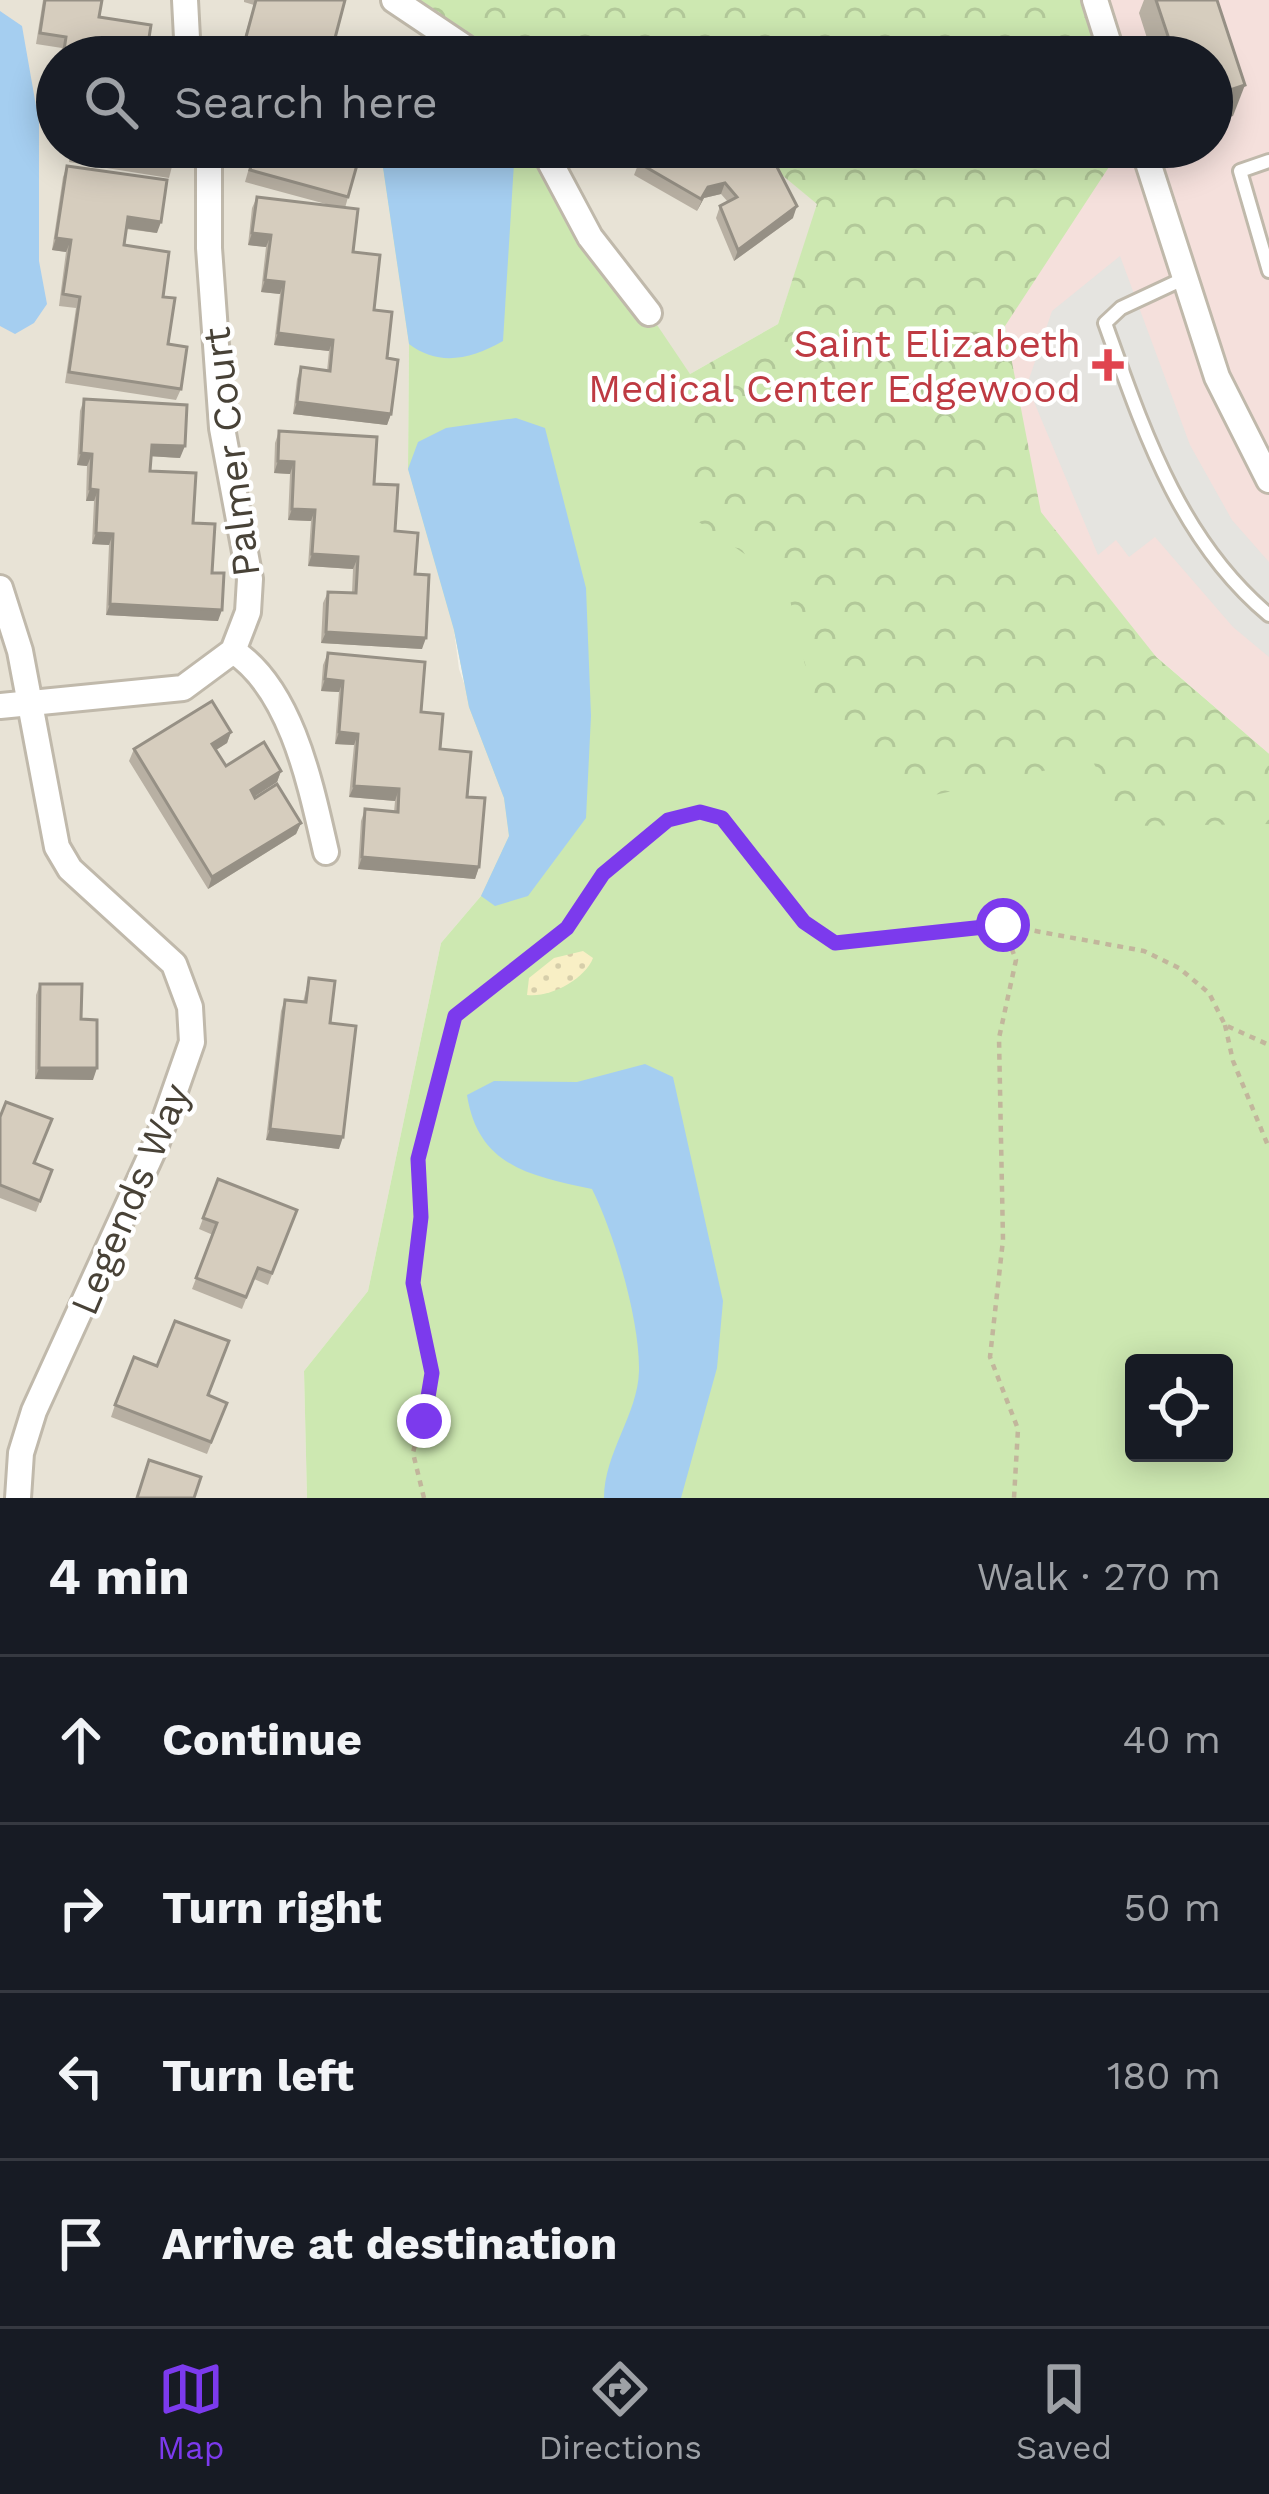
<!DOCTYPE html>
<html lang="en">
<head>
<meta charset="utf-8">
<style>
	body { margin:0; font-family:"Work Sans",sans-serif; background:#20242c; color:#f1f3f6 }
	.controls { position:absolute; right:36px; bottom:36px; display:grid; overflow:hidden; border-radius:12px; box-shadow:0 6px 30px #0003 }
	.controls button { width:108px; height:108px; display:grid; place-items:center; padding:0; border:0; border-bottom:3px solid #363941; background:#171b24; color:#f1f3f6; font:60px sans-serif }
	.stop { position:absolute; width:36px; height:36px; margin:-27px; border:9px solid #7c3aed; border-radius:50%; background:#fff }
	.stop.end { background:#7c3aed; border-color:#fff; box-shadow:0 3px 12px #0008 }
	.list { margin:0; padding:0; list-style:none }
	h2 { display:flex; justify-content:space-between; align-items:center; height:156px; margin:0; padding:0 48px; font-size:51px }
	h2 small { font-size:39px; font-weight:400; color:#9ea1a6 }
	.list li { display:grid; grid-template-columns:78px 1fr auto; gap:36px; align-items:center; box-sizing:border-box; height:168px; padding:0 48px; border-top:3px solid #363941 }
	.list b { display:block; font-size:45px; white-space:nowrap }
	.list em { font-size:39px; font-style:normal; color:#9ea1a6 }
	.icon { flex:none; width:66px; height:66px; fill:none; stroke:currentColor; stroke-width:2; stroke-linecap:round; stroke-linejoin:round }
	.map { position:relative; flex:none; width:1269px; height:1498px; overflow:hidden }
	.search { position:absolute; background:#171b24; box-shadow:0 6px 30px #0003; left:36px; right:36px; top:36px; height:132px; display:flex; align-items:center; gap:30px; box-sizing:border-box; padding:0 42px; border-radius:66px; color:#9ea1a6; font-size:45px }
	.sheet { height:828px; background:#171b24 }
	nav { display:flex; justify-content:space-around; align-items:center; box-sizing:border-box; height:168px; border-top:3px solid #363941; background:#171b24; font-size:33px; color:#9ea1a6 }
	nav a { display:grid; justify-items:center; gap:6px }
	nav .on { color:#7c3aed }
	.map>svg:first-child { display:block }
	.residential { fill:#e8e3d6 }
	.medical { fill:#f5e0dc }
	.grass { fill:#cde8b1; fill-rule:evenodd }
	.forest { fill:url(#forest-crowns) }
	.sand { fill:url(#sand-dots) }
	.parking { fill:#e5e4e0 }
	.water { fill:#a5cef0 }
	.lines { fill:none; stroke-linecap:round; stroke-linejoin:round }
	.lane-casing { stroke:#c0b9ab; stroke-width:18 }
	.street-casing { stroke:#c0b9ab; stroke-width:30 }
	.path { stroke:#c2b69c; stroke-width:4.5; stroke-dasharray:6 6; stroke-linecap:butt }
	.lane { stroke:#fff; stroke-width:12 }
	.street { stroke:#fff; stroke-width:24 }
	.wall { fill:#b8b0a3 }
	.shaded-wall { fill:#969085 }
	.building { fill:#d6cdbe; stroke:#969085; stroke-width:3 }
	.route { stroke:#7c3aed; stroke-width:15 }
	.health-dot { fill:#e0444e; stroke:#fff; stroke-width:4.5 }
	.labels { text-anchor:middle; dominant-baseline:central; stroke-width:9; stroke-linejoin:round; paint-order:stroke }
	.health-label { font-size:39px; fill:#be3a42; stroke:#fff; text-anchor:end }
	.street-label { font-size:39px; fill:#484237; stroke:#fff }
</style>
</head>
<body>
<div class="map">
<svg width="1269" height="1498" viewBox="0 0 1269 1498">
	<defs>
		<pattern id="forest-crowns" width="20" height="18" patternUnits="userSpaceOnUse" patternTransform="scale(3)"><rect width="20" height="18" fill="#cde8b1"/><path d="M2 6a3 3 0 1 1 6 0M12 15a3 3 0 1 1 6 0" fill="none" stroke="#b2c899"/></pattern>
		<pattern id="sand-dots" width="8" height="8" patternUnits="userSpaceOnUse" patternTransform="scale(3)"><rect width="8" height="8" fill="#f8efc5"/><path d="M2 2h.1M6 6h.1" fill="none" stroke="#d6ceaa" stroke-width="1.8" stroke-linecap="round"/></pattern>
	</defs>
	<rect width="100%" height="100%" fill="#f4f1e8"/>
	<g class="residential">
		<path d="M0 0H394L479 57H57V147H380L409 344 408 469 454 630 459 669 504 798 509 836 481 896 441 943 368 1291 304 1371 307 1498H0Z"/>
		<path d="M522 147H542L548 157 564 147H748L818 204 778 324 690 374Z"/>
	</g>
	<path class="medical" d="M1095 0H1269V754L1000 522 893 209 1075 147H1212V57H1113Z"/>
	<path class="grass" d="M380 147H522L649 313 723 423 800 350 1269 754V1498H307L304 1371 368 1291 441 943 481 896 509 836 504 798 469 707 454 630 408 469 409 344ZM1134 1363H1224V1453H1134Z"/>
	<g class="forest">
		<path d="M394 0H1095L1113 57H479Z"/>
		<path d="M748 147H1122L1005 326 1041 512 1157 658 1269 754V824L1127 826 1092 760 930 796 820 729 786 583 696 520 690 374 778 324 817 204Z"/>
	</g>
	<path class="sand" d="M583 951 593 958C585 979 550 998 527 995L529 978 554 958Z"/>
	<path class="parking" d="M1120 256 1190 445 1232 520 1269 562V657L1233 627 1155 537 1129 557 1116 540 1098 555 1027 385 1052 311Z"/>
	<g class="water">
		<path d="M0 11 22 26 39 123V261L47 304 34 323 15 334 0 326Z"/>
		<path d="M380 147H515L503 341C471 359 439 367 409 344Z"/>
		<path d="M516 418 545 428 586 588 591 716 586 818 528 896 495 906 481 896 509 836 504 798 469 707 454 630 408 469 418 442 446 428Z"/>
		<path d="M645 1064 673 1077 723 1301 717 1368 681 1498H604C604 1453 638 1414 639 1371 640 1320 614 1233 592 1189 530 1176 478 1166 467 1095L494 1081 577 1082Z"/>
	</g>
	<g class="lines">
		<defs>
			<g id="lane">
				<path d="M1269 161 1240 171 1269 271"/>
				<path d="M1183 279 1121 308 1105 323C1143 429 1179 540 1269 615"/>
			</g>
			<g id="street">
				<path d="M185 0 188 57"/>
				<path d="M394 0 479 57"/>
				<path d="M1095 0 1113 57"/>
				<path d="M542 147 590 237 649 313"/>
				<path d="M1143 147 1217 377 1269 480"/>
				<path d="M0 588 20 651 57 847 70 869 174 964 190 1007 192 1042 157 1142 34 1411 21 1453 18 1498"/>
				<path d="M233 651C292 689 311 787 326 852"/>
				<path d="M0 706 183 688 233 651 248 612 250 579 222 428 209 248V147"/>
			</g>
		</defs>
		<use href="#lane" class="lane-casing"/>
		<use href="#street" class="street-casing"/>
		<g class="path">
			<path d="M1003 926 1016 960 999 1038 1003 1240 990 1357 1018 1429 1014 1498"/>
			<path d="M1225 1025 1233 1061 1269 1148"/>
			<path d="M424 1498 413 1453 432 1373 413 1283 421 1217 418 1158 455 1016 567 928 603 874 667 820 700 812 723 818 804 922 835 943 1003 925 1144 951 1179 968 1209 993 1225 1025 1269 1045"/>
		</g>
		<use href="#lane" class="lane"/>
		<use href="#street" class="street"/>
	</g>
	<g class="wall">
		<path d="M43 0H102L99 17 146 57H60L62 48 36 44Z"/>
		<path d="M244 0H345L335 38 352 57H261L262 54 241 49 254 5 244 2Z"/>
		<path d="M1144 0H1217L1233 116 1212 57H1153L1139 13Z"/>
		<path d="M57 77V106L53 105Z"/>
		<path d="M71 147H177L169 178 69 162Z"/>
		<path d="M255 147H362L345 208 353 252 374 310 387 358 391 414 387 425 293 414 297 379 301 367 327 371 329 351 274 345 280 294 261 292 266 247 248 245 252 208 257 197 337 207 245 182Z"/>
		<path d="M645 147H740L793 218 734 261 716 218 720 206 728 202 721 194 704 198 697 211 634 175Z"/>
		<path d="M67 166 157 233 126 229 124 245 163 297 168 344 181 389 176 400 65 383 76 308 59 306 66 252 52 250 63 177Z"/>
		<path d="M84 399 180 458 151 456 150 471 193 523 212 573 218 621 106 615 109 545 92 544 94 501H86L87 466 77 465 80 411Z"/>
		<path d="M279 431 374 484 415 574 422 649 321 643 323 603 328 592 352 593 353 569 308 566 311 521 288 520 290 474 274 473 275 443Z"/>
		<path d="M328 653 421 712 467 797 479 867 475 879 358 869 361 821 365 809 394 812 395 801 349 797 354 745 335 744 339 692 321 691 323 665Z"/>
		<path d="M231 732 227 743 216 750 226 766 281 771 277 782 254 797 301 823 296 834 208 889 129 761 134 749Z"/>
		<path d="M309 978 330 1023 339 1149 266 1140 281 1011 285 1000 303 1002Z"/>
		<path d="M40 984 81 1019 93 1080 35 1079 36 995Z"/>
		<path d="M0 1117 35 1163 52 1170 36 1212 0 1198Z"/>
		<path d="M218 1179 297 1210 268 1285 254 1279 242 1309 192 1289 213 1235 199 1229Z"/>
		<path d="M208 1395 227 1403 207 1454 111 1417 115 1405Z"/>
	</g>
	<g class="shaded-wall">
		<path d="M1245 85 1233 116 1212 123V96Z"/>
		<path d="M725 183 721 194 704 198 697 211 708 187Z"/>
		<path d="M797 206 793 218 734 261 738 250Z"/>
		<path d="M128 217 161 222 157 233 124 228Z"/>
		<path d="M252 233 271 235 266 247 248 245Z"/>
		<path d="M56 238 71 240 66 252 52 250Z"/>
		<path d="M265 280 284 282 280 294 261 292Z"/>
		<path d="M278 333 333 340 329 351 274 345Z"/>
		<path d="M297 402 391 414 387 425 293 414Z"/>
		<path d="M152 445 185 446 180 458 147 456Z"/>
		<path d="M81 453 92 454 87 466 77 465Z"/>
		<path d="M278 461 294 462 290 474 274 473Z"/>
		<path d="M90 489 98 490 94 501H86Z"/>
		<path d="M292 509 315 510 311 521 288 520Z"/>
		<path d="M96 533 113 534 109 545 92 544Z"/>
		<path d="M312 554 358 557 353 569 308 566Z"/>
		<path d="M110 604 222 610 218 621 106 615Z"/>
		<path d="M326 632 426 638 422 649 321 643Z"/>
		<path d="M325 679 343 681 339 692 321 691Z"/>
		<path d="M231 732 227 743 208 755 212 744Z"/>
		<path d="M339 732 358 734 354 745 335 744Z"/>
		<path d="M281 771 277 782 246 802 251 790Z"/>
		<path d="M354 786 399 789 395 801 349 797Z"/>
		<path d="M301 823 296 834 208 889 212 877Z"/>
		<path d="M362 857 479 867 475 879 358 869Z"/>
		<path d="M39 1068H97L93 1080 35 1079Z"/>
		<path d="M270 1129 343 1137 339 1149 266 1140Z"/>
	</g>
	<g class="building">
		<path d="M45 0H102L99 17 151 25 146 57H63L66 37 40 33Z"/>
		<path d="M256 0H345L335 38 356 44 352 57H262L266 43 246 37Z"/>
		<path d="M1156 0H1217L1245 85 1212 96V57H1175Z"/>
		<path d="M73 147H177L174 166 73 150Z"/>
		<path d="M256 147H362L348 197 250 170Z"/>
		<path d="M645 147H740L776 165 797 206 738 250 720 206 737 197 725 183 708 187 701 199 639 163Z"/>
		<path d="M67 166 167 180 161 222 128 217 124 245 169 252 163 297 175 298 168 344 187 347 181 389 69 372 80 297 63 294 71 240 56 238Z"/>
		<path d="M257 197 358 209 353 252 380 255 374 310 392 312 387 358 398 360 391 414 297 402 301 367 330 371 333 340 278 333 284 282 265 280 271 235 252 233Z"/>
		<path d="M84 399 187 405 185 446 152 445 150 471 196 473 193 523 215 524 212 573H224L222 610 110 604 113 534 96 533 98 490 90 489 92 454 81 453Z"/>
		<path d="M279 431 377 437 374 484 398 485 395 531 418 533 415 574 429 575 426 638 326 632 328 592 356 593 358 557 312 554 315 510 292 509 294 462 278 461Z"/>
		<path d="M328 653 425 662 421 712 443 714 440 749 471 752 467 797 485 798 479 867 362 857 365 809 398 812 399 789 354 786 358 734 339 732 343 681 325 679Z"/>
		<path d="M212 701 231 732 212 744 226 766 264 742 281 771 251 790 255 798 277 784 301 823 212 877 134 749Z"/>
		<path d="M309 978 335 981 330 1023 356 1026 343 1137 270 1129 285 1000 306 1002Z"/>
		<path d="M40 984H82L81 1019 97 1020V1068H39Z"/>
		<path d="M6 1102 52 1119 34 1163 52 1170 40 1201 0 1185V1117Z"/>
		<path d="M218 1179 297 1210 272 1273 258 1268 246 1297 196 1278 217 1223 203 1218Z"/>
		<path d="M175 1321 229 1341 208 1395 227 1403 211 1442 115 1405 134 1357 157 1366Z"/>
		<path d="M149 1460 201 1477 194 1498H137Z"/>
	</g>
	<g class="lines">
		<path class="route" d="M424 1421 432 1373 413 1283 421 1217 418 1159 455 1016 567 928 603 874 668 820 700 812 722 818 804 922 835 943 1003 925"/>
	</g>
	<path class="health-dot" d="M1102 347h12v12h12v12h-12v12h-12v-12h-12v-12h12z"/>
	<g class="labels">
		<g class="health-label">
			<text x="1081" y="343">Saint Elizabeth<tspan x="1081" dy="45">Medical Center Edgewood</tspan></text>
		</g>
		<g class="street-label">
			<text transform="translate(231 452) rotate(-97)">Palmer Court</text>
			<text transform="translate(130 1199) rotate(-67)">Legends Way</text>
		</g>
	</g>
</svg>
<div class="controls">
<button><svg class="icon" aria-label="locate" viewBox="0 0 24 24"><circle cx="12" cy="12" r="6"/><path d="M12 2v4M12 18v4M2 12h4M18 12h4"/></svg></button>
</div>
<div class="stop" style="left:1003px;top:925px"></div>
<div class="stop end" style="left:424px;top:1421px"></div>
<div class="search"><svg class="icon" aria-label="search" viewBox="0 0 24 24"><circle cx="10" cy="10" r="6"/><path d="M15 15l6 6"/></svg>Search here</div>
</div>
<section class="sheet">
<h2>4 min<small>Walk · 270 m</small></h2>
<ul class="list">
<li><svg class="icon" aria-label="ahead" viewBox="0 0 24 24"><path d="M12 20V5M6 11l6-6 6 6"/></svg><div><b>Continue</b></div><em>40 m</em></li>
<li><svg class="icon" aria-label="right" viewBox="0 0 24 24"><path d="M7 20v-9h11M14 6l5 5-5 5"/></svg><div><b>Turn right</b></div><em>50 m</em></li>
<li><svg class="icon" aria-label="left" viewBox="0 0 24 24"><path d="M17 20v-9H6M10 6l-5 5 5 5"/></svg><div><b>Turn left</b></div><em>180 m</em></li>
<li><svg class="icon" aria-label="arrive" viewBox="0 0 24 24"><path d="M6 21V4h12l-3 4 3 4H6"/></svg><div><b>Arrive at destination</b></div></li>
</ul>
</section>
<nav>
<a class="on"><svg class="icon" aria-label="map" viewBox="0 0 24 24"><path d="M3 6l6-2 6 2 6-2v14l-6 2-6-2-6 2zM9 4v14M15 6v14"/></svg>Map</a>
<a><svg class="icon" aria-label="directions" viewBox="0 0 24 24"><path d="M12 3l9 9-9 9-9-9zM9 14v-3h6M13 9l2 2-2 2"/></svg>Directions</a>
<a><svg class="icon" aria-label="saved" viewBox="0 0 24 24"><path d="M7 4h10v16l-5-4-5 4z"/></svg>Saved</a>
</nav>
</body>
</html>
